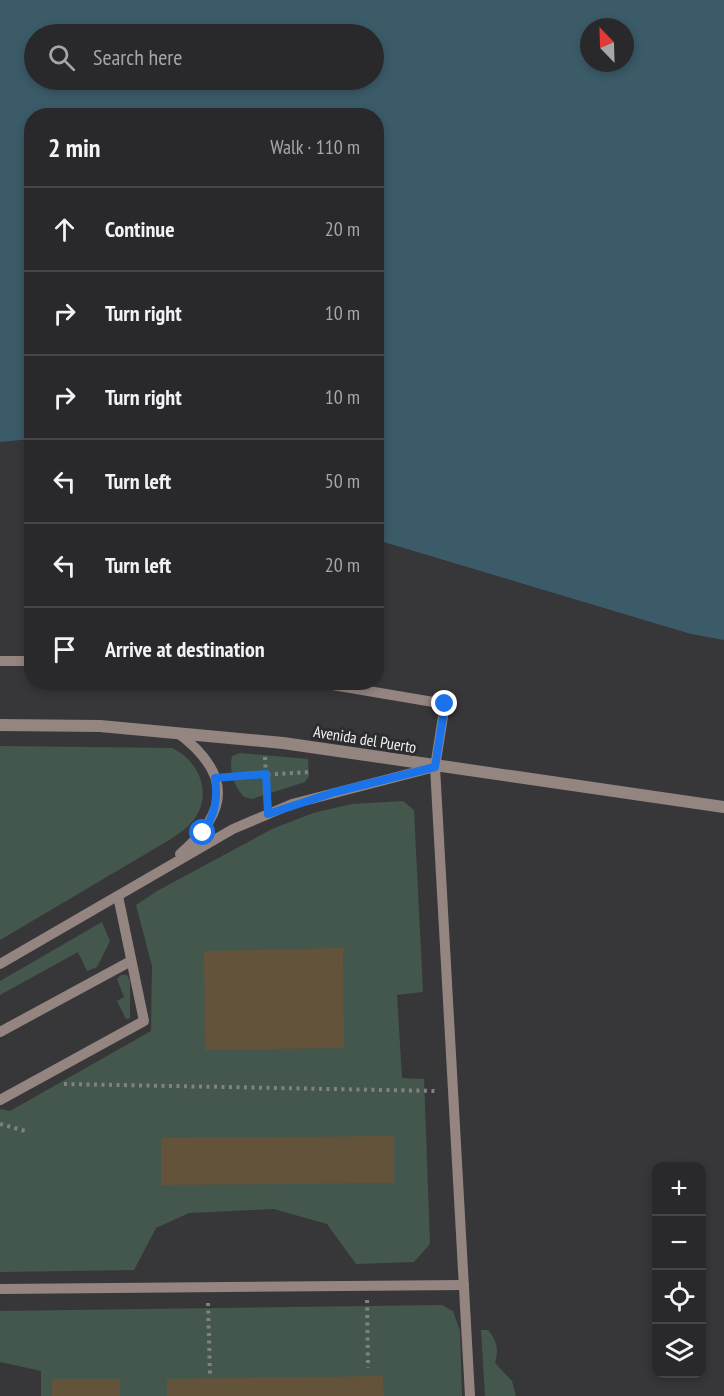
<!DOCTYPE html>
<html lang="en">
<head>
<meta charset="utf-8">
<style>
	body { margin:0; font-family:"PT Sans Narrow",sans-serif; background:#353538; color:#f1f3f6 }
	.controls { position:absolute; right:18px; bottom:18px; display:grid; overflow:hidden; border-radius:12px; box-shadow:0 3px 9px #0003 }
	.controls button { width:54px; height:54px; display:grid; place-items:center; padding:0; border:0; border-bottom:2px solid #454548; background:#29292c; color:#f1f3f6; font:30px sans-serif }
	.compass { position:absolute; left:580px; top:18px; width:54px; height:54px; border-radius:50%; background:#29292c; box-shadow:0 3px 9px #0003; rotate:337deg }
	.stop { position:absolute; width:18px; height:18px; margin:-14px; border:4px solid #1a73e8; border-radius:50%; background:#fff }
	.stop.end { background:#1a73e8; border-color:#fff; box-shadow:0 2px 6px #0008 }
	.list { margin:0; padding:0; list-style:none }
	h2 { display:flex; justify-content:space-between; align-items:center; height:78px; margin:0; padding:0 24px; font-size:26px }
	h2 small { font-size:20px; font-weight:400; color:#a5a6a9 }
	.list li { display:grid; grid-template-columns:39px 1fr auto; gap:18px; align-items:center; box-sizing:border-box; height:84px; padding:0 24px; border-top:2px solid #454548 }
	.list b { display:block; font-size:22px; white-space:nowrap }
	.list em { font-size:20px; font-style:normal; color:#a5a6a9 }
	.icon { flex:none; width:33px; height:33px; fill:none; stroke:currentColor; stroke-width:2; stroke-linecap:round; stroke-linejoin:round }
	.map { position:relative; flex:none; width:724px; height:1396px; overflow:hidden }
	.search { position:absolute; background:#29292c; box-shadow:0 3px 9px #0003; left:24px; top:24px; width:360px; height:66px; display:flex; align-items:center; gap:15px; box-sizing:border-box; padding:0 21px; border-radius:33px; color:#a5a6a9; font-size:22px }
	.panel { position:absolute; background:#29292c; box-shadow:0 3px 9px #0003; left:24px; top:108px; width:360px; height:582px; border-radius:24px }
	.map>svg:first-child { display:block }
	.green { fill:#44574d }
	.water { fill:#3b5b68; fill-rule:evenodd }
	.building { fill:#62533a }
	.lines { fill:none; stroke-linecap:round; stroke-linejoin:round }
	.path { stroke:#818184; stroke-width:4; stroke-dasharray:3 4.5; stroke-linecap:butt }
	.service { stroke:#948581; stroke-width:10 }
	.minor { stroke:#948581; stroke-width:12 }
	.route { stroke:#1a73e8; stroke-width:8 }
	.labels { text-anchor:middle; dominant-baseline:central; stroke-width:6; stroke-linejoin:round; paint-order:stroke }
	.street-label { font-size:16px; fill:#f2f2f4; stroke:#2d2d30 }
</style>
</head>
<body>
<div class="map">
<svg width="724" height="1396" viewBox="0 0 724 1396">
	<rect width="100%" height="100%" fill="#37373a"/>
	<g class="green">
		<path d="M0 746 172 748C202 762 214 799 190 824 185 830 177 834 171 839L0 940Z"/>
		<path d="M240 753 308 759 309 776 305 782 252 799 244 797C234 786 229 772 232 756Z"/>
		<path d="M403 801 414 810 423 992 397 995 402 1078 424 1079 430 1244 414 1262 356 1264 327 1224 274 1209 189 1213 156 1228 134 1270 0 1272V1109L10 1111 151 1031 152 966 136 905 157 891 272 829 313 813 352 804Z"/>
		<path d="M102 922 110 941 97 967 87 971 78 952 0 995V981Z"/>
		<path d="M121 975H127L130 981V1018L126 1019 117 1001 124 997 117 979Z"/>
		<path d="M442 1305 453 1311 460 1331 462 1396H41V1371L0 1362V1311Z"/>
		<path d="M481 1330H488C497 1341 499 1349 495 1363L512 1381 516 1396H485Z"/>
	</g>
	<path class="water" d="M0 0H724V640L691 634 377 540 376 116H32L31 439 0 442ZM589 27H625V63H589ZM34 34H374V80H34Z"/>
	<g class="building">
		<path d="M343 948 344 1048 205 1050 204 951Z"/>
		<path d="M394 1136V1183L161 1185V1138Z"/>
		<path d="M383 1376 384 1396H167V1379Z"/>
		<rect x="52" y="1379" width="68" height="17"/>
	</g>
	<g class="lines">
		<g class="path">
			<path d="M265 757 267 798"/>
			<path d="M230 777 310 772"/>
			<path d="M64 1084 438 1091"/>
			<path d="M0 1124 29 1132"/>
			<path d="M367 1300 368 1368"/>
			<path d="M208 1303 210 1374"/>
		</g>
		<g class="service">
			<path d="M0 661H32"/>
			<path d="M315 682 445 704 435 767 470 1396"/>
			<path d="M178 733C232 774 230 811 180 854"/>
			<path d="M0 964 233 829 292 804 435 767"/>
			<path d="M0 1032 131 961"/>
			<path d="M0 1100 144 1021 118 896"/>
			<path d="M0 1289 464 1285"/>
		</g>
		<path class="minor" d="M0 725 100 726 283 743 724 807"/>
	</g>
	<g class="lines">
		<path class="route" d="M203 833C215 814 218 800 215 778L266 774 268 814 335 792 435 767 445 704"/>
	</g>
	<g class="labels">
		<g class="street-label">
			<text transform="translate(365 739) rotate(9)">Avenida del Puerto</text>
		</g>
	</g>
</svg>
<div class="controls">
<button>+</button>
<button>−</button>
<button><svg class="icon" aria-label="locate" viewBox="0 0 24 24"><circle cx="12" cy="12" r="6"/><path d="M12 2v4M12 18v4M2 12h4M18 12h4"/></svg></button>
<button><svg class="icon" aria-label="layers" viewBox="0 0 24 24"><path d="M12 4l9 5-9 5-9-5zM3 14l9 5 9-5"/></svg></button>
</div>
<svg class="compass" viewBox="-18 -18 36 36"><path d="M0-13l5 13h-10z" fill="#e53935"/><path d="M0 13l5-13h-10z" fill="#a5a6a9"/></svg>
<div class="stop" style="left:203px;top:833px"></div>
<div class="stop end" style="left:445px;top:704px"></div>
<div class="search"><svg class="icon" aria-label="search" viewBox="0 0 24 24"><circle cx="10" cy="10" r="6"/><path d="M15 15l6 6"/></svg>Search here</div>
<section class="panel">
<h2>2 min<small>Walk · 110 m</small></h2>
<ul class="list">
<li><svg class="icon" aria-label="ahead" viewBox="0 0 24 24"><path d="M12 20V5M6 11l6-6 6 6"/></svg><div><b>Continue</b></div><em>20 m</em></li>
<li><svg class="icon" aria-label="right" viewBox="0 0 24 24"><path d="M7 20v-9h11M14 6l5 5-5 5"/></svg><div><b>Turn right</b></div><em>10 m</em></li>
<li><svg class="icon" aria-label="right" viewBox="0 0 24 24"><path d="M7 20v-9h11M14 6l5 5-5 5"/></svg><div><b>Turn right</b></div><em>10 m</em></li>
<li><svg class="icon" aria-label="left" viewBox="0 0 24 24"><path d="M17 20v-9H6M10 6l-5 5 5 5"/></svg><div><b>Turn left</b></div><em>50 m</em></li>
<li><svg class="icon" aria-label="left" viewBox="0 0 24 24"><path d="M17 20v-9H6M10 6l-5 5 5 5"/></svg><div><b>Turn left</b></div><em>20 m</em></li>
<li><svg class="icon" aria-label="arrive" viewBox="0 0 24 24"><path d="M6 21V4h12l-3 4 3 4H6"/></svg><div><b>Arrive at destination</b></div></li>
</ul>
</section>
</div>
</body>
</html>
